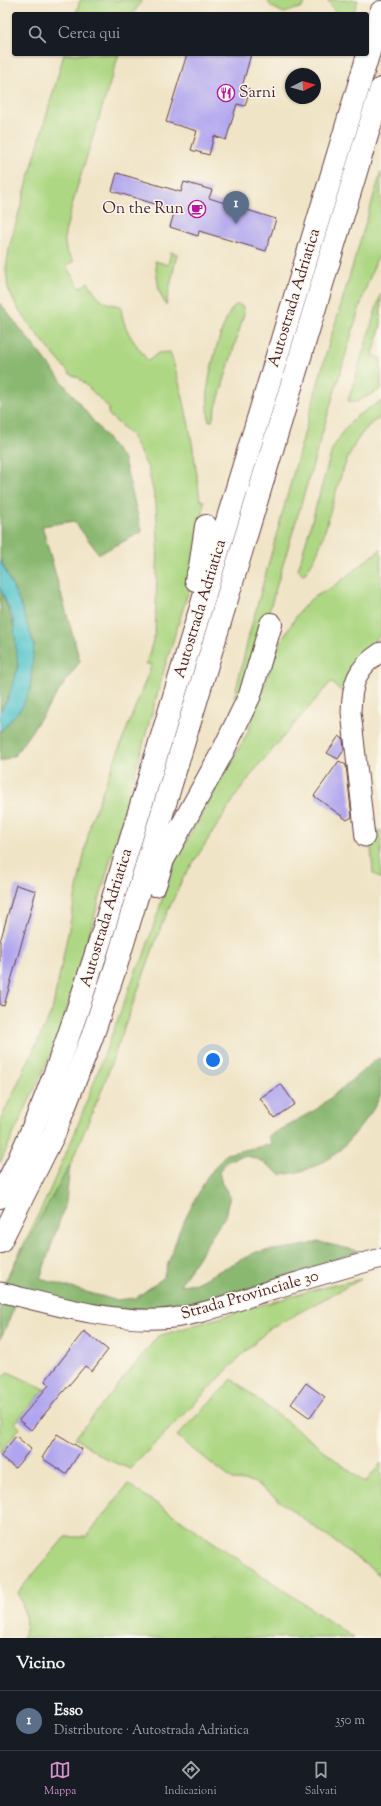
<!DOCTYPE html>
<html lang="it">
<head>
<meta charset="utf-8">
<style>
	body { margin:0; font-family:"Sorts Mill Goudy",serif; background:#20242c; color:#f1f3f6 }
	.compass { position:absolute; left:285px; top:68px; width:36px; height:36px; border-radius:50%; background:#171b24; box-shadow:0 1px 3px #0004; rotate:85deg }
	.you { position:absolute; left:213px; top:1060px; width:14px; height:14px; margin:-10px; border:3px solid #fff; border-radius:50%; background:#1a73e8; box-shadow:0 0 0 6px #1a73e833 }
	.badge { display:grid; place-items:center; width:26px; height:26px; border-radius:50%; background:#d690ce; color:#fff; font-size:13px; font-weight:700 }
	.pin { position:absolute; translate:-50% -33px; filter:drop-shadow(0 1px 2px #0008) }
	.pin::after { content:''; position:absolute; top:21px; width:14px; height:12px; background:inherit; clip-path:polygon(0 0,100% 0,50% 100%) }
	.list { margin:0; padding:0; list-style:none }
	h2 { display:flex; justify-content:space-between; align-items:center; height:52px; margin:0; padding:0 16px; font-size:17px }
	h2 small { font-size:13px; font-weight:400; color:#9ea1a6 }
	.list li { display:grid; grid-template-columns:26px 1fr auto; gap:12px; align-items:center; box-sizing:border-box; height:60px; padding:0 16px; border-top:1px solid #363941 }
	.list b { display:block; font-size:15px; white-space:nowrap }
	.list p { margin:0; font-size:13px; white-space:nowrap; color:#9ea1a6 }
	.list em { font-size:13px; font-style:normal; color:#9ea1a6 }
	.icon { flex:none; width:22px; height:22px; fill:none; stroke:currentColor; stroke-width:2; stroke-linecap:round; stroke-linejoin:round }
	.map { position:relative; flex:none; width:381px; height:1638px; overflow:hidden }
	.search { position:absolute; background:#171b24; box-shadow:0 1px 3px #0004; left:12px; right:12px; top:12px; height:44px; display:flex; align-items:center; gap:10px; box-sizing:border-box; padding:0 14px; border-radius:4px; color:#9ea1a6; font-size:15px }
	.sheet { height:112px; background:#171b24 }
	nav { display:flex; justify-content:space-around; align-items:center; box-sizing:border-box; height:56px; border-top:1px solid #363941; background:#171b24; font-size:11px; color:#9ea1a6 }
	nav a { display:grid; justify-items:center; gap:2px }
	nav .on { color:#d690ce }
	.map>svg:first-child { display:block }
	.green { fill:#add783; stroke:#7c7b57 }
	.forest { fill:#8ab871; stroke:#6a6c4e }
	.water { fill:#58c6cc; stroke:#51727c }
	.building { fill:#b0a5ee }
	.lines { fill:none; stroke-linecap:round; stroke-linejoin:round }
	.minor-casing { stroke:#633d42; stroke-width:21 }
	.motorway-casing { stroke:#633d42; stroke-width:24 }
	.minor { stroke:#fff; stroke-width:19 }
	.motorway { stroke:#fff; stroke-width:22 }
	.labels { text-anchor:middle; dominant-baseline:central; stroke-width:3; stroke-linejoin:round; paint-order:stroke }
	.poi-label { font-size:16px; fill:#4a1f2b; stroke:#fbf7ec; text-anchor:start }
	.street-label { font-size:16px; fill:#4a1f2b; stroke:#fbf7ec }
</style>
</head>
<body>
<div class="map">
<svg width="381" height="1638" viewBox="0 0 381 1638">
	<rect width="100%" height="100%" fill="#fbf7ec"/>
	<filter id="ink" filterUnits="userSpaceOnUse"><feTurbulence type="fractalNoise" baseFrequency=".025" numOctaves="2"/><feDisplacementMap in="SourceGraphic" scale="8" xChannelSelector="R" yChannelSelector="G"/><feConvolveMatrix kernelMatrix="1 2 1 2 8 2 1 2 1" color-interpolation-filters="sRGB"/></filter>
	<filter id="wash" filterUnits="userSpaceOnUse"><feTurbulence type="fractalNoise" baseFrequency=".012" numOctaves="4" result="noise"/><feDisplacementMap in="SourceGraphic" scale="16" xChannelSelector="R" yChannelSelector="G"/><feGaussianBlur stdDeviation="0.9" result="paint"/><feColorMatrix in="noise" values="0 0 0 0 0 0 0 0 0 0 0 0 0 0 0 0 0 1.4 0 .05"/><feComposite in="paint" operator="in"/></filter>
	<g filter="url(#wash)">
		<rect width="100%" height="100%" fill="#f0e4c6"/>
		<g class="green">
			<path d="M80 0H142L133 14H76Z"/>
			<path d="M271 0H307L302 7 284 13 272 7 268 2Z"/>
			<path d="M328 0H358L353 14H336Z"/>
			<path d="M64 54H119L76 191 65 233V244L67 252 74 261 66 266 80 288 88 282C99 299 101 303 121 306 122 329 135 343 148 361L158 353 170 352C186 400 194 449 200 500L204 501 201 542 192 580 166 663 83 957 56 1043 0 1163V1121L52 1011 91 821 152 664H146L155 634 158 539 156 504 148 468 131 435 108 414 109 408 79 378 70 374 36 333 17 307 8 288 6 269 10 244Z"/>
			<path d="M381 172V253L376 261 364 293 248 682 243 695 234 698 249 635 326 354Z"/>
			<path d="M171 252 177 254 166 305 159 291 155 261 168 265Z"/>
			<path d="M381 293V325L373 355 381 358V389L356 402 348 401Z"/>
			<path d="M238 304 243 307 244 314 212 421H209C208 410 207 398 208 387 209 373 225 306 238 304Z"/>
			<path d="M381 401V417C341 438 334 512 318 551 315 559 309 567 304 575L298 570 301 559 332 450 345 428 357 416Z"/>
			<path d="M381 549V633L360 660 347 696 331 682 257 767 238 793 182 880 162 924 101 1092 70 1165 7 1278 45 1201 74 1135 137 968 142 961 174 863 248 732 277 649 298 613 311 599 334 586Z"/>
			<path d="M381 830V879L373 873 370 834Z"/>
			<path d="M361 1279 269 1329 242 1355 130 1469 106 1459 75 1438 158 1336 313 1290Z"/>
			<path d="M8 1372 45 1389 15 1423 20 1428 0 1453V1379Z"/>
			<path d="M232 1379 365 1483 381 1463V1576L254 1482 233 1480 177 1436Z"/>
			<path d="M128 1484 354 1638H22C30 1625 23 1606 18 1592L65 1537H86Z"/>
		</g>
		<g class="forest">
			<path d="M0 303 124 460 142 532 99 554 74 521 42 526 80 661 15 755 0 762V732L22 707 34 645 20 603 0 559Z"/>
			<path d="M0 588C18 631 29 669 0 711Z"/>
			<path d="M378 1058 381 1059C381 1070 381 1086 380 1096 375 1111 346 1146 333 1156 318 1167 299 1173 281 1175 266 1164 250 1149 230 1160 226 1162 222 1168 219 1172L222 1184 230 1196 225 1216 180 1285 196 1283 256 1252 296 1247 319 1242 359 1251 301 1272 194 1307 156 1313 113 1312 0 1290 70 1165 66 1202 40 1279 115 1300 136 1298 163 1278 180 1229 207 1177 226 1154 272 1144 268 1136 317 1109Z"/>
			<path d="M0 1295 18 1300 0 1340Z"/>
		</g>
		<path class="water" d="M0 559 20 603 34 645 30 690 22 707 0 732V711L8 699 18 666 13 618 0 588Z"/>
		<g id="blocks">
			<g class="building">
				<path d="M187 54H251L242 87 250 89 245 106 237 104 226 140 214 136 209 155 191 150 197 131 166 122Z"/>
				<path d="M117 173 181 192 184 182 212 190 209 198 276 219 266 251 199 231 198 236 170 227 175 210 112 191Z"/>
				<path d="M339 736 343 739 344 750 338 759 327 753Z"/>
				<path d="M339 761 346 765 352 817 347 820 314 796Z"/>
				<path d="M16 885 36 891 4 1006 0 1005V942Z"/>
				<path d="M281 1084 295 1104 274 1118 260 1098Z"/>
				<path d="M84 1331 108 1350 92 1371 85 1366 31 1430 19 1420 49 1385 45 1381Z"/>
				<path d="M306 1383 325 1397 310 1418 291 1404Z"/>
				<path d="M57 1434 82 1449 66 1474 42 1458Z"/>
				<path d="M16 1436 31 1449 15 1468 0 1456Z"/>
			</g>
		</g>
	</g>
	<g filter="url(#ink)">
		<use href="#blocks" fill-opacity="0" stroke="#633d42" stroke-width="1"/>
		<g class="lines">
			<defs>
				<g id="minor">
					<path d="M365 837 351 712C352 683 356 668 381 652"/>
					<path d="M0 1292C51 1304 106 1321 158 1319 195 1318 230 1303 264 1292 303 1280 342 1269 381 1258"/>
				</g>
				<g id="motorway">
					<path d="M196 580 200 567 206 526"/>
					<path d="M155 885 163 860 223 751 250 695 271 624"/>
					<path d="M0 1197C43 1116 72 1028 100 941L381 12"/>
					<path d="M0 1242 54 1134 92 1037 116 966 381 89"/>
				</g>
			</defs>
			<use href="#minor" class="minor-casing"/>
			<use href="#motorway" class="motorway-casing"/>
			<use href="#minor" class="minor"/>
			<use href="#motorway" class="motorway"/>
		</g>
	</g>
	<defs>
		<symbol id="restaurant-ring" viewBox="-11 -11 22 22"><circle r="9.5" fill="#fbf7ec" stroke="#b5179e" stroke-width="1.5"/><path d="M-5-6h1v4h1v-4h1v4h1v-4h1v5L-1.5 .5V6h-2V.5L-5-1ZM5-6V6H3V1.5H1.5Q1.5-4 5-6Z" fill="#b5179e"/></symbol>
		<symbol id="cafe-ring" viewBox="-11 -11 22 22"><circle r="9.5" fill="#fbf7ec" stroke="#b5179e" stroke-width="1.5"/><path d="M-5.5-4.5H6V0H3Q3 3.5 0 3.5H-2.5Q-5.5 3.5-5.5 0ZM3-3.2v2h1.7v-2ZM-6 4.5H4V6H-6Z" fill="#b5179e"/></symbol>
	</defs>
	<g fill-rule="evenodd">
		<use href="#restaurant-ring" x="216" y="83" width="20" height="20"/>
		<use href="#cafe-ring" x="187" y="199" width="20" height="20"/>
	</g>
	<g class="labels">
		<g class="poi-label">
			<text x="239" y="93">Sarni</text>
			<text x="184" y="209" text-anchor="end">On the Run</text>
		</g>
		<g class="street-label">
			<text transform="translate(295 298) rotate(-73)">Autostrada Adriatica</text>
			<text transform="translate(201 609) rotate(-73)">Autostrada Adriatica</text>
			<text transform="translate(107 918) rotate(-73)">Autostrada Adriatica</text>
			<text transform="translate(250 1296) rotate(-16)">Strada Provinciale 30</text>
		</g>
	</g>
</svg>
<svg class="compass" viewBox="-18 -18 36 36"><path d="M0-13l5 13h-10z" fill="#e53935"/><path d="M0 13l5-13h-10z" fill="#9ea1a6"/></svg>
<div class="you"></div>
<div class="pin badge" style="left:236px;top:224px;background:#5c6f8a">1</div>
<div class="search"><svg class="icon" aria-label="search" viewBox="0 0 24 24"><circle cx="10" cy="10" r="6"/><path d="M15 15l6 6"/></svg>Cerca qui</div>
</div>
<section class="sheet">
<h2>Vicino<small></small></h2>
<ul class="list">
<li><span class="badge" style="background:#5c6f8a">1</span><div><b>Esso</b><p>Distributore · Autostrada Adriatica</p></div><em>350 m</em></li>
</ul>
</section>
<nav>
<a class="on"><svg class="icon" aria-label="map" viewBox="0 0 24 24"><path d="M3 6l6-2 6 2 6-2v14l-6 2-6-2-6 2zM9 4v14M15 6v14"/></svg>Mappa</a>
<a><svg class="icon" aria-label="directions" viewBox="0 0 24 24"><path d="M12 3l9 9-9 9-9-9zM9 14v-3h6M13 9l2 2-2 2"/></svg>Indicazioni</a>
<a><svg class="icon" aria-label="saved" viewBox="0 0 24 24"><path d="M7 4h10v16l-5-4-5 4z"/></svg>Salvati</a>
</nav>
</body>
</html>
